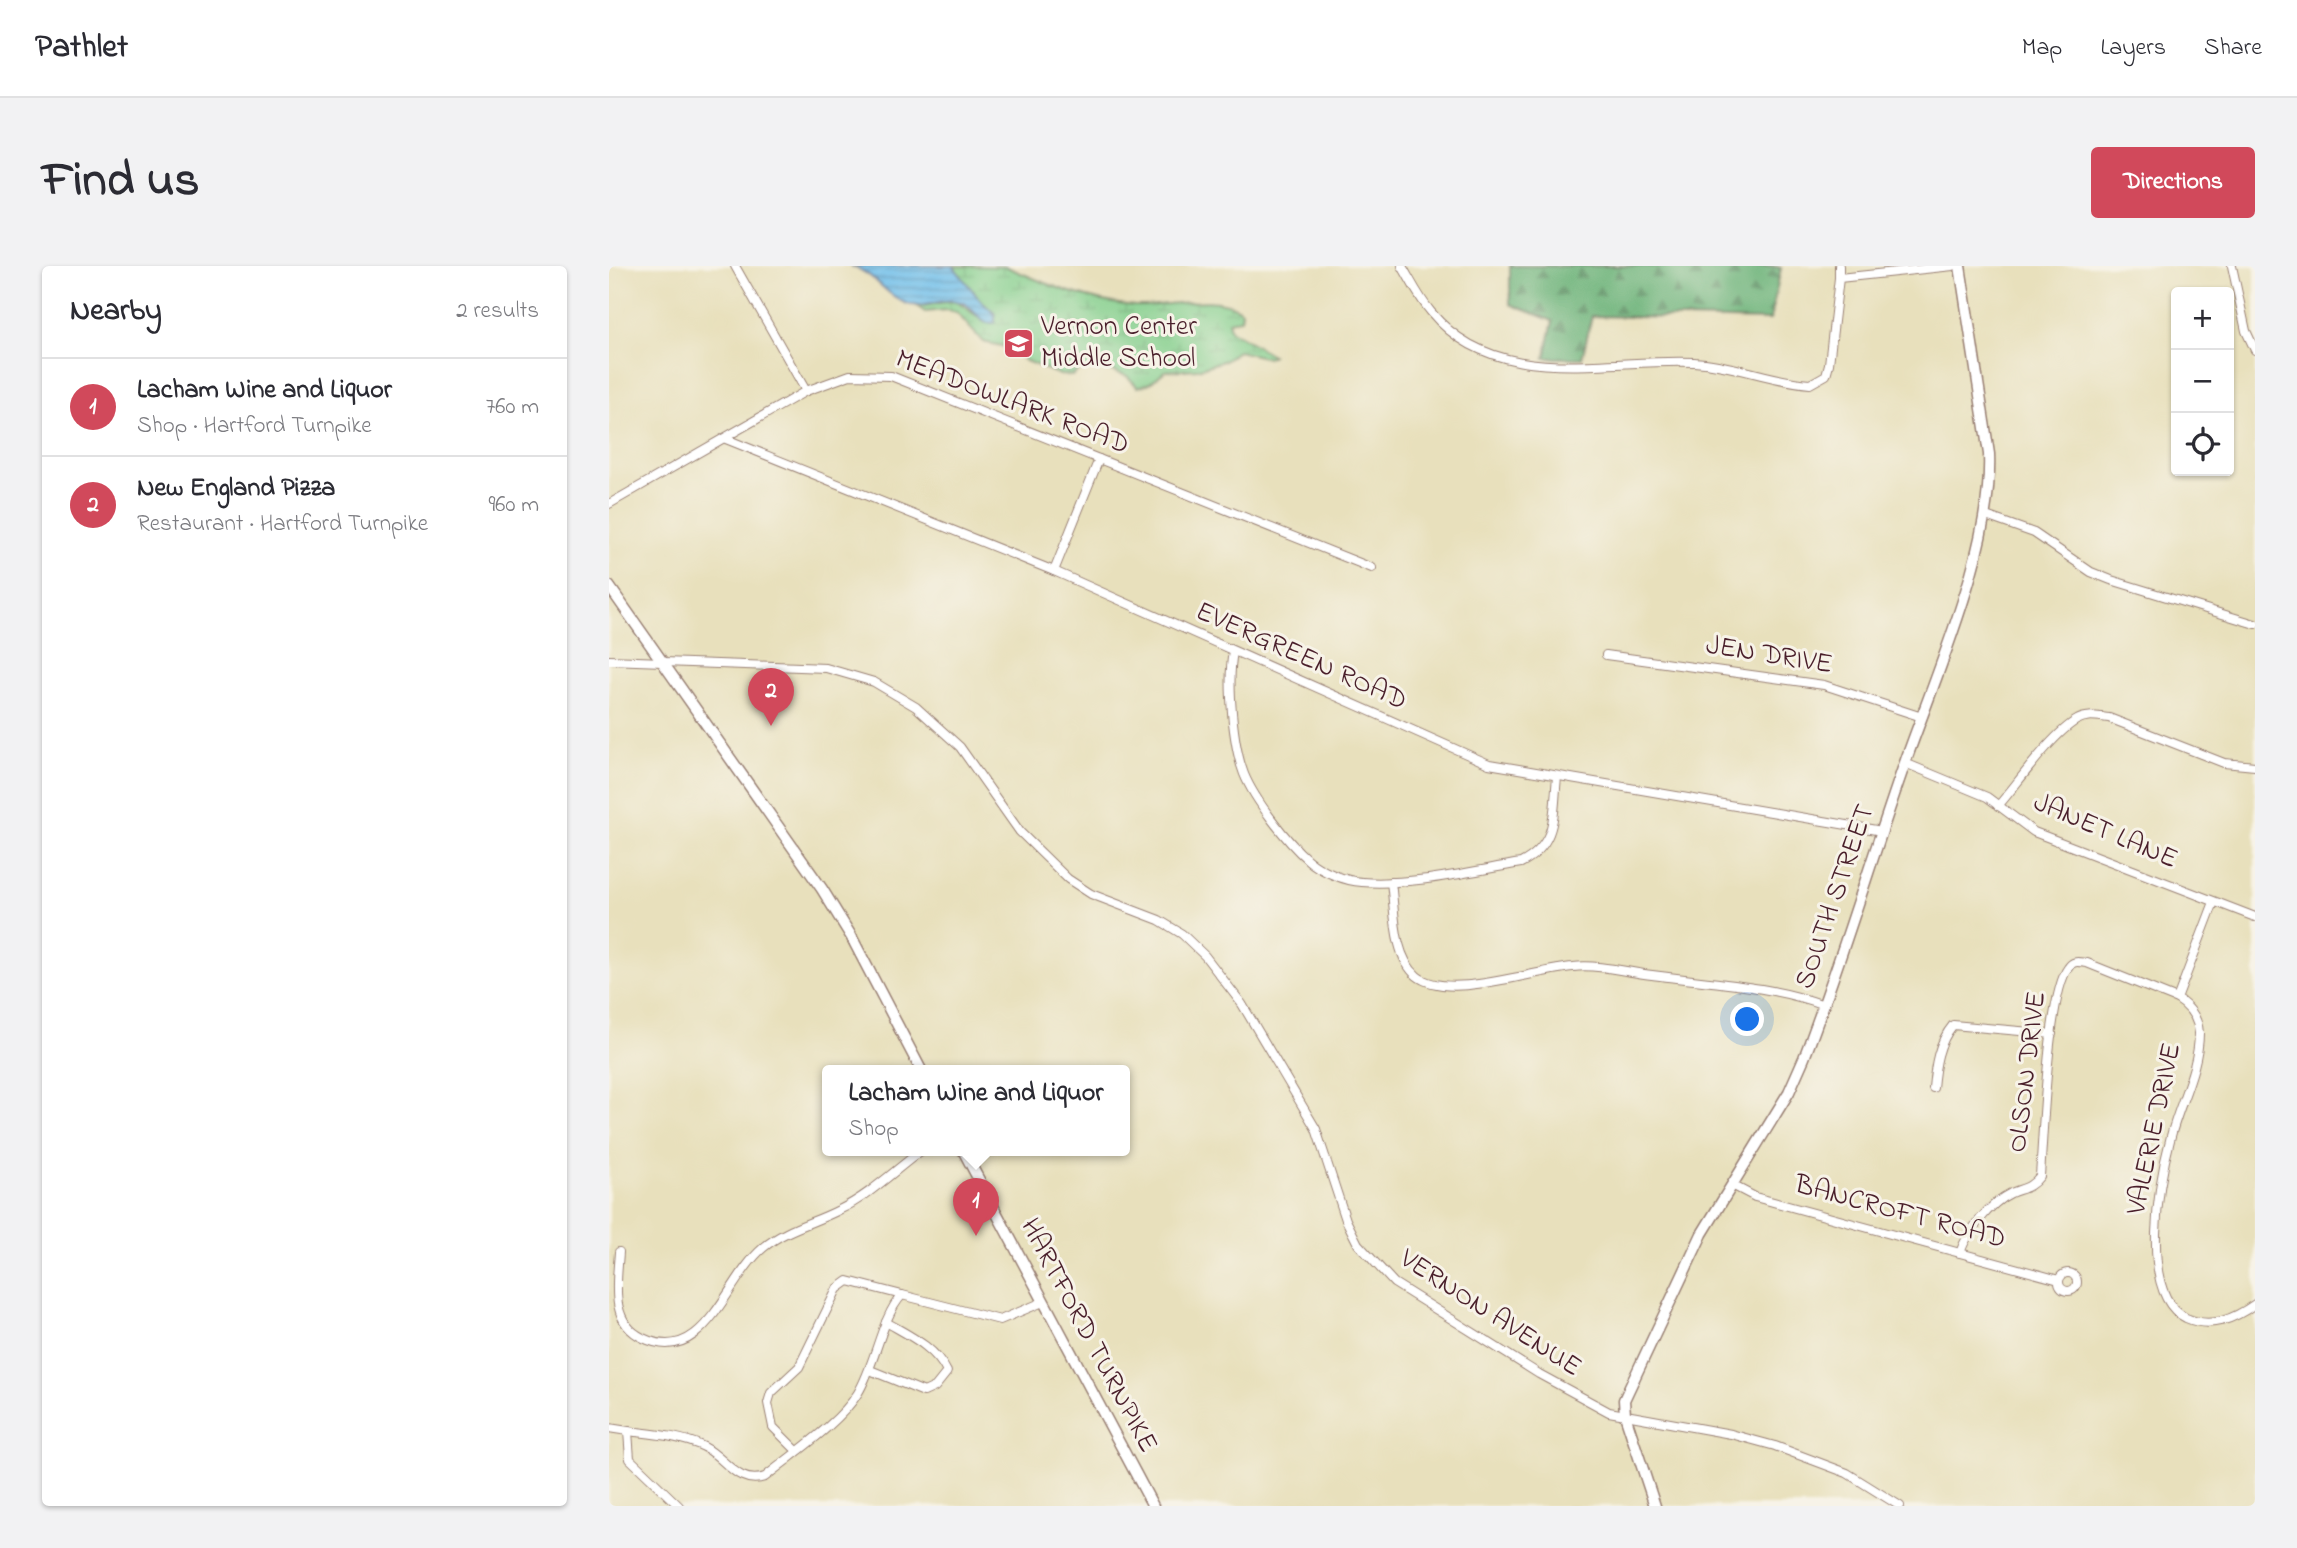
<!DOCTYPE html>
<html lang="en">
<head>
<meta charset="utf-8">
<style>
	body { margin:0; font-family:"Indie Flower",sans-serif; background:#f2f2f3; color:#2b2b33 }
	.controls { position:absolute; right:21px; top:21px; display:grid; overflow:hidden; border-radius:7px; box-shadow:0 2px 5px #0004 }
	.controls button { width:63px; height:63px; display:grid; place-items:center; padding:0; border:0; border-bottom:2px solid #e1e1e2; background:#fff; color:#2b2b33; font:35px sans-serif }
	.you { position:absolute; left:1139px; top:754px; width:24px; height:24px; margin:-18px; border:5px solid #fff; border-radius:50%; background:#1a73e8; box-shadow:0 0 0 10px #1a73e833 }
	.badge { display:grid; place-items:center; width:46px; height:46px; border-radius:50%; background:#d1495b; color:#fff; font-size:23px; font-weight:700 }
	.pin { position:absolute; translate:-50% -58px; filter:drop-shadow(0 2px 4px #0008) }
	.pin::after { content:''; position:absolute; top:37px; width:24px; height:21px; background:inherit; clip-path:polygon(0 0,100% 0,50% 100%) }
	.popup { position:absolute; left:213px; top:799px; width:308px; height:91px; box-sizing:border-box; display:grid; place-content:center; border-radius:7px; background:#fff; filter:drop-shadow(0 2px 5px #0005); font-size:23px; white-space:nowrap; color:#7c7c81 }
	.popup b { font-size:26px; color:#2b2b33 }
	.popup::after { content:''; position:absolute; left:50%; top:100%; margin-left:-14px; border:14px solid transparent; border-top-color:#fff }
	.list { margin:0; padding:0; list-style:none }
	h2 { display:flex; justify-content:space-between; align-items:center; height:91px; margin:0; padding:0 28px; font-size:30px }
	h2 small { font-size:23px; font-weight:400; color:#7c7c81 }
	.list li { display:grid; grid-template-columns:46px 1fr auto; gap:21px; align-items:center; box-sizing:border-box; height:98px; padding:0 28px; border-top:2px solid #e1e1e2 }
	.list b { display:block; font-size:26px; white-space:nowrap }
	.list p { margin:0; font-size:23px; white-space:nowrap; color:#7c7c81 }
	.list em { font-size:23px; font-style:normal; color:#7c7c81 }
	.icon { flex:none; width:38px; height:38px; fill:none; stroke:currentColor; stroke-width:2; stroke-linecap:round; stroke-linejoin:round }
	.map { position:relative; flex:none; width:1646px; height:1240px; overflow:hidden; border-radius:7px }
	header { display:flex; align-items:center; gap:42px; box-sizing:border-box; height:98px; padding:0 35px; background:#fff; border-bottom:2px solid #e1e1e2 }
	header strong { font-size:33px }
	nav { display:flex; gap:38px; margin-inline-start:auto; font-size:24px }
	.intro { display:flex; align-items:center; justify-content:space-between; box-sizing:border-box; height:168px; padding:0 42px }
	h1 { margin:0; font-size:49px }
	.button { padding:18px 32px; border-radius:7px; background:#d1495b; color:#fff; font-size:24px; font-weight:700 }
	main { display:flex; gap:42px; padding:0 42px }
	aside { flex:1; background:#fff; border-radius:7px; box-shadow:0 2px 5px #0004 }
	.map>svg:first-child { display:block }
	.forest { fill:url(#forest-firs); stroke:#5a6852; stroke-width:2 }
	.wetland { fill:url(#wetland-marsh); stroke:#67775c; stroke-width:2 }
	.water { fill:url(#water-rules); stroke:#5d6f8b; stroke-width:2 }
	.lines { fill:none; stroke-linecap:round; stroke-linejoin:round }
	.street-casing { stroke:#998074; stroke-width:10 }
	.secondary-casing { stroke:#998074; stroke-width:13 }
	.street { stroke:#fff; stroke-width:8 }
	.secondary { stroke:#fff; stroke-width:10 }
	.labels { text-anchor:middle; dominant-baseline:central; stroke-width:6; stroke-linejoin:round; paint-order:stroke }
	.poi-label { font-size:28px; fill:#4a1f2b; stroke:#f7f3e8; text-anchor:start }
	.street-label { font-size:28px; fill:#4a1f2b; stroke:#f7f3e8 }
</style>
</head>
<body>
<header>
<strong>Pathlet</strong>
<nav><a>Map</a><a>Layers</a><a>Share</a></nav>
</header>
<div class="intro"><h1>Find us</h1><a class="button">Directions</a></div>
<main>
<aside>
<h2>Nearby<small>2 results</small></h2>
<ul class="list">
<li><span class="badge">1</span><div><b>Lacham Wine and Liquor</b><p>Shop · Hartford Turnpike</p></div><em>760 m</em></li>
<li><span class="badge">2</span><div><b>New England Pizza</b><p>Restaurant · Hartford Turnpike</p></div><em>960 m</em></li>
</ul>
</aside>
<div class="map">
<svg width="1646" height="1240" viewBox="0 0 1646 1240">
	<defs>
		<pattern id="forest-firs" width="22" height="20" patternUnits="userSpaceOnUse" patternTransform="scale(1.75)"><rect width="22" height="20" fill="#6bb278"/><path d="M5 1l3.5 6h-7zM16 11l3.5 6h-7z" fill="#5a9063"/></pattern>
		<pattern id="wetland-marsh" width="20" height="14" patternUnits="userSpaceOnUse" patternTransform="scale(1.75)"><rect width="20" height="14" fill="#84cf8d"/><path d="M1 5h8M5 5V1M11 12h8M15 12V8" fill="none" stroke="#74b17a"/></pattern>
		<pattern id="water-rules" width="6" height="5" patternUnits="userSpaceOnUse" patternTransform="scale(1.75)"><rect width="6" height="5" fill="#70bfeb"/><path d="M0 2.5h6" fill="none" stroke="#5e9bbf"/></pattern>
	</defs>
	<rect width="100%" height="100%" fill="#f7f3e8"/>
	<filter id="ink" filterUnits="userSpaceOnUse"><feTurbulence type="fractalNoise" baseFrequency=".0143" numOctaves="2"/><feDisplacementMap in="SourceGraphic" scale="14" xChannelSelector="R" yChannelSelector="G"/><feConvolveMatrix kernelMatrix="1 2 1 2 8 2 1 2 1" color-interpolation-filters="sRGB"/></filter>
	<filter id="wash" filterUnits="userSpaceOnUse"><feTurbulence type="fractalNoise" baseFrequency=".00686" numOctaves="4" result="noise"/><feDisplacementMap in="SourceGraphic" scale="28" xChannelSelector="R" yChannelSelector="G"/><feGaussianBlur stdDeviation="1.57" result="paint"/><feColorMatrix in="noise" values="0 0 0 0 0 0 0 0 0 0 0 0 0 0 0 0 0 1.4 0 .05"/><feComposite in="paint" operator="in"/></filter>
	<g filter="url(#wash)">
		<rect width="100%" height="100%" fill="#e8e0bc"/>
		<path class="forest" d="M901 0H1162L1172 2 1161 54 983 50 973 92H936L944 55 901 38Z"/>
		<path class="wetland" d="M344 0C359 0 385 0 398 1 439 19 481 36 526 40 556 42 608 25 633 45L632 53 619 55 621 64 663 89 659 92 629 85 617 94 588 103 556 105 541 117 529 121 518 110 495 102 470 104 463 110 451 109 417 95 393 80 374 76 348 47 338 44 316 46 309 41C355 33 340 30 377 57L386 48 372 35Z"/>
		<path class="water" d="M242 0H344L372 35 386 48V57H377C369 52 364 43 356 38 335 27 317 46 296 37 275 28 266 7 242 0Z"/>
	</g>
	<g filter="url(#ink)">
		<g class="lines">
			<defs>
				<g id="street">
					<path d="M126 0 197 125"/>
					<path d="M793 0C802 15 810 32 822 46 887 125 997 92 1085 96 1124 98 1162 115 1201 118L1217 109 1220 98 1230 12 1344 0"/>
					<path d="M1623 0 1637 65 1646 84"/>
					<path d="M1230 12V0"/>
					<path d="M117 173 445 305 880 498 1273 565"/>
					<path d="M0 238 197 125 241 109 282 110 763 302"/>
					<path d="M1377 250 1425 267 1482 306 1502 314 1646 358"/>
					<path d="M445 305 490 193"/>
					<path d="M624 386C618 416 624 480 635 508 645 533 678 576 699 594 711 605 736 615 753 616 802 620 863 605 912 597 949 578 944 548 948 511"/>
					<path d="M997 389 1215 419 1313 451"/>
					<path d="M0 394 217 402 265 416 307 441 351 481 411 566 459 613 482 628 550 654 573 668 596 690 633 738 707 863 737 954 749 978 785 1017 930 1108 1000 1146 1122 1168 1166 1180 1238 1207 1291 1240"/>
					<path d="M1296 497 1378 531 1425 566 1646 651"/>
					<path d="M1389 540C1409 517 1443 468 1468 454 1478 448 1489 451 1500 452L1615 497 1646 500"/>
					<path d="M782 616C786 645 784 690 808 710 839 735 926 704 964 701 989 698 1018 706 1043 709 1100 717 1161 719 1215 739"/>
					<path d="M1568 733 1605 636"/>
					<path d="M1324 822C1326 800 1329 777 1344 759L1443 768"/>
					<path d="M1123 919 1146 931 1450 1014"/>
					<path d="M10 986C8 1017 0 1056 34 1072 96 1102 117 1013 154 982 176 963 205 957 230 944 260 930 286 904 313 884"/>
					<path d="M1351 987C1358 966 1381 937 1402 927 1414 922 1422 922 1431 910 1434 871 1439 728 1459 702 1464 694 1469 696 1478 697L1568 733C1581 741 1589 751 1590 767 1590 802 1571 836 1562 870 1551 911 1528 1028 1577 1052 1602 1063 1625 1053 1646 1038"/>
					<circle cx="1459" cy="1016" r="9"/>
					<path d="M261 1104 315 1126 326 1121 338 1106C326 1081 301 1070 277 1056"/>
					<path d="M0 1162 19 1165 21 1193 70 1240"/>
					<path d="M19 1165C43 1168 73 1170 95 1181 117 1192 128 1220 156 1211 184 1188 231 1157 249 1127 267 1097 272 1052 293 1029L391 1054 434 1036"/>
					<path d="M187 1184 164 1161 159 1137 162 1127 190 1101 228 1023 239 1015 293 1029"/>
				</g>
				<g id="secondary">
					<path d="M0 320 213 623 242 670 312 804"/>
					<path d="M354 884 544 1240"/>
					<path d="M1046 1240 1016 1149 1015 1134 1093 968 1180 826 1195 792C1233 694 1262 593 1297 494 1328 406 1384 280 1380 188L1351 0"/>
				</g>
			</defs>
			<use href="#street" class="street-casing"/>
			<use href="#secondary" class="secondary-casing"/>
			<use href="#street" class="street"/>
			<use href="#secondary" class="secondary"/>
		</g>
	</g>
	<defs>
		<symbol id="school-square" viewBox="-11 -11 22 22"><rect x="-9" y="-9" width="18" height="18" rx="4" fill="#d1495b" stroke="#f7f3e8"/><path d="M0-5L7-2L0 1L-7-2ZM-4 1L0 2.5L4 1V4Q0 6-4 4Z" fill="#fff"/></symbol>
	</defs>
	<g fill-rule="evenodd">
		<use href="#school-square" x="392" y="60" width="35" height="35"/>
	</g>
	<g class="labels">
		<g class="poi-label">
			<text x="432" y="61">Vernon Center<tspan x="432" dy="32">Middle School</tspan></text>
		</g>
		<g class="street-label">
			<text transform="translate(403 137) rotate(21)">MEADOWLARK ROAD</text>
			<text transform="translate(1160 390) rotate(9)">JEN DRIVE</text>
			<text transform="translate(692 391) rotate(24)">EVERGREEN ROAD</text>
			<text transform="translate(1496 566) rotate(23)">JANET LANE</text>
			<text transform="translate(1227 631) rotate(-71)">SOUTH STREET</text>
			<text transform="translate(1419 806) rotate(-83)">OLSON DRIVE</text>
			<text transform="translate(1546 863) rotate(-78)">VALERIE DRIVE</text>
			<text transform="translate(1291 947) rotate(15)">BANCROFT ROAD</text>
			<text transform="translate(881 1048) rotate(33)">VERNON AVENUE</text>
			<text transform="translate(479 1070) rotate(62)">HARTFORD TURNPIKE</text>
		</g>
	</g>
</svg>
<div class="controls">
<button>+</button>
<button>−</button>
<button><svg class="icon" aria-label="locate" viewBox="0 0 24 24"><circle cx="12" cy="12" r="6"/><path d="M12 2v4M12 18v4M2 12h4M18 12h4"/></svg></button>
</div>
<div class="you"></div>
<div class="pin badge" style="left:367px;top:970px">1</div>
<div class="popup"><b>Lacham Wine and Liquor</b>Shop</div>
<div class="pin badge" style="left:162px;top:460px">2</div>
</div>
</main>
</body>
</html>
